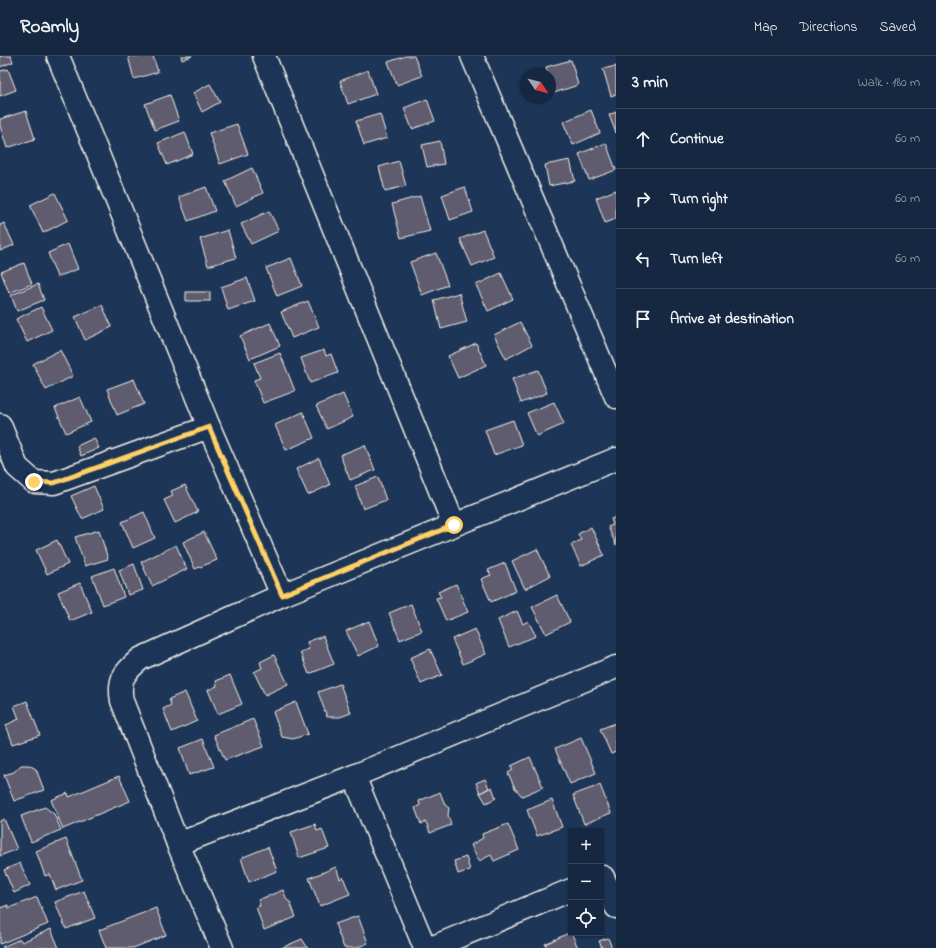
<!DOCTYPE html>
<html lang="en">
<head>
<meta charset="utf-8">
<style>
	body { margin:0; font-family:"Indie Flower",sans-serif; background:#1f3048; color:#f1f3f6 }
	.controls { position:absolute; right:12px; bottom:12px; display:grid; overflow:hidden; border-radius:0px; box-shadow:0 1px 3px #0004 }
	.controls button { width:36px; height:36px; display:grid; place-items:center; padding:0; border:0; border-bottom:1px solid #35445a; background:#162841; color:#f1f3f6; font:20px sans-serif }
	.compass { position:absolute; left:520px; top:12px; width:36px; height:36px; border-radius:50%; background:#162841; box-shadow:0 1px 3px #0004; rotate:125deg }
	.stop { position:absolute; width:12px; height:12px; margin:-9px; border:3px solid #ffd166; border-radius:50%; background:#fff }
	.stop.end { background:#ffd166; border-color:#fff; box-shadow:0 1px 4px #0008 }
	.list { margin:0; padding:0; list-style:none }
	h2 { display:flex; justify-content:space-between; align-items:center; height:52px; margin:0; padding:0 16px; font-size:17px }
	h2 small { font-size:13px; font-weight:400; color:#9ea6b1 }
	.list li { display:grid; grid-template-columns:26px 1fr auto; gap:12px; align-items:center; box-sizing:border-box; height:60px; padding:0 16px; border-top:1px solid #35445a }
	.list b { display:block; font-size:15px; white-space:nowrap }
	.list em { font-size:13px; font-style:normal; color:#9ea6b1 }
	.icon { flex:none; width:22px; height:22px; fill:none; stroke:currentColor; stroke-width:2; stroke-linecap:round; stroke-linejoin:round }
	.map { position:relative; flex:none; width:616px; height:892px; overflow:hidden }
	header { display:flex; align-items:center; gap:24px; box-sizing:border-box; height:56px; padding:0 20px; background:#162841; border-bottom:1px solid #35445a }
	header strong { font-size:19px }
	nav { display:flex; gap:22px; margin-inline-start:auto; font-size:14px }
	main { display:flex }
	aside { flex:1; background:#162841 }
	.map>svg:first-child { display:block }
	.building { fill:#605b6f; stroke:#f4f1e8 }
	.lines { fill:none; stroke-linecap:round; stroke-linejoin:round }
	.minor-casing { stroke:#f4f1e8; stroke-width:25 }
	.minor { stroke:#1d3557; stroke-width:22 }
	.route { stroke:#ffd166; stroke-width:5 }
</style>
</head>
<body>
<header>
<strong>Roamly</strong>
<nav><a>Map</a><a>Directions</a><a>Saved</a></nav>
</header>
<main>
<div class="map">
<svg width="616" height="892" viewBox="0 0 616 892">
	<rect width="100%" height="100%" fill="#1d3557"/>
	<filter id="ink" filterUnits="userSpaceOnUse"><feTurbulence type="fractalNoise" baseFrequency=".025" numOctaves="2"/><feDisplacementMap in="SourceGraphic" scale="8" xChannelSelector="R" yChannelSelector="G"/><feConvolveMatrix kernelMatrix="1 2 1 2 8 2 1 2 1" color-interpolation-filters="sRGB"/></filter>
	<g filter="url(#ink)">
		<g class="building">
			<path d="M0 0H11L13 6 0 11Z"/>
			<path d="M128 0H153L158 16 134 23Z"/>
			<path d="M181 0H192L182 4Z"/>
			<path d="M406 0H414L422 20 397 29 388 6Z"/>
			<path d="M571 4 578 29 554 37 550 24V18H548L546 11Z"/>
			<path d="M616 10V38L611 40 603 13Z"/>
			<path d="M8 13 16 34 0 40V15Z"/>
			<path d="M368 14 376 38 348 48 340 25Z"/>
			<path d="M210 28 220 46 202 56 193 37Z"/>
			<path d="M170 39 179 65 155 74 145 48Z"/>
			<path d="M427 43 435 65 412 73 404 52Z"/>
			<path d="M591 54 600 77 573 89 563 66Z"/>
			<path d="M26 55 35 83 7 92 0 70V63Z"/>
			<path d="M616 56V77L609 59Z"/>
			<path d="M380 58 387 82 364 89 356 65Z"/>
			<path d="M237 68 248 98 220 108 209 77Z"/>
			<path d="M185 76 193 98 167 109 158 87Z"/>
			<path d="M440 85 444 108 427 111 422 89Z"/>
			<path d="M606 87 616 114 589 124 579 98Z"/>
			<path d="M570 104 575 125 549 130 545 109Z"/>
			<path d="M399 105 406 130 385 135 379 111Z"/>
			<path d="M252 112 263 137 236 150 225 125Z"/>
			<path d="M206 131 215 155 188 165 179 141Z"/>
			<path d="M465 131 473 156 450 164 442 139Z"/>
			<path d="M616 134V163L605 167 596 142Z"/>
			<path d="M55 137 68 164 43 177 30 149Z"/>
			<path d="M420 140 430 175 401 182 392 148Z"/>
			<path d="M269 155 279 175 251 188 241 168Z"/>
			<path d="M4 167 14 189 0 195V169Z"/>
			<path d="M228 174 236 202 208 210 200 183Z"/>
			<path d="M483 174 494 201 472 210 460 183Z"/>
			<path d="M68 188 78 213 57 221 48 197Z"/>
			<path d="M436 197 448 229 422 239 410 206Z"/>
			<path d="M291 202 302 230 277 240 266 212Z"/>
			<path d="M24 207 32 228 9 237 1 216Z"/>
			<path d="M501 217 513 243 488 255 476 229Z"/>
			<path d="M247 222 255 245 228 254 221 231Z"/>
			<path d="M38 228 44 244 17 255 11 239Z"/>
			<rect x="186" y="236" width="24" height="9"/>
			<path d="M459 237 467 266 441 273 434 244Z"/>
			<path d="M308 245 319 271 292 282 281 256Z"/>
			<path d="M102 249 112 271 85 284 75 261Z"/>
			<path d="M41 251 52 274 27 286 16 263Z"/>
			<path d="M520 266 532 289 506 303 494 279Z"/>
			<path d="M270 267 280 290 250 303 240 280Z"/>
			<path d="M476 287 486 309 458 322 448 300Z"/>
			<path d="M60 294 73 320 46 334 33 308Z"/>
			<path d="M324 294 326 300 331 298 338 317 310 327 301 302Z"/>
			<path d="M280 297 295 335 263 347 254 324 260 322 254 307Z"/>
			<path d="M538 314 547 337 521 347 512 323Z"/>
			<path d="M134 323 144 348 117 359 107 333Z"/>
			<path d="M343 338 353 361 327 373 316 350Z"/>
			<path d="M80 341 91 366 66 377 55 352Z"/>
			<path d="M554 346 564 368 537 380 527 357Z"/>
			<path d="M303 356 314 382 286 394 275 369Z"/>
			<path d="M513 364 522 389 494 399 485 374Z"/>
			<path d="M94 382 99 392 81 400 77 390Z"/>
			<path d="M365 389 375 414 350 424 340 399Z"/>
			<path d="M319 402 330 429 308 439 296 413Z"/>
			<path d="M378 421 386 444 363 453 355 430Z"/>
			<path d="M185 429 198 456 175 467 164 444 173 440 171 435Z"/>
			<path d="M94 430 104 453 82 463 71 440Z"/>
			<path d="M144 456 155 482 133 492 122 466Z"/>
			<path d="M616 461V489L608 471 613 469 611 463Z"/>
			<path d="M591 471 604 499 581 510 571 489 581 484 578 478Z"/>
			<path d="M99 474 108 503 85 510 75 481Z"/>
			<path d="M204 476 217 504 195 513 183 486Z"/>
			<path d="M57 484 68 508 47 518 36 494Z"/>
			<path d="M176 489 187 513 152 530 141 506Z"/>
			<path d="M537 493 550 520 525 533 512 505Z"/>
			<path d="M505 507 516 535 491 546 481 523 491 519 488 514Z"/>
			<path d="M134 508 143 534 128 539 119 514Z"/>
			<path d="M114 512 124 541 103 549 92 520Z"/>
			<path d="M80 527 92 556 70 565 58 536Z"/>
			<path d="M456 528 468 556 446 565 436 542 441 541 438 536Z"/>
			<path d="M557 539 570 566 546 578 532 551Z"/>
			<path d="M411 548 422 575 400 584 389 557Z"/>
			<path d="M517 555 523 568 528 565 536 580 509 591 498 564Z"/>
			<path d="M369 565 379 590 358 600 346 575Z"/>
			<path d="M475 573 486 598 463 608 452 583Z"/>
			<path d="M323 580 334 608 309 618 300 596 309 593 307 586Z"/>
			<path d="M430 593 442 619 421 628 410 602Z"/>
			<path d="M274 599 288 628 265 639 254 616 262 612 260 606Z"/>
			<path d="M230 619 242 648 218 658 208 634 217 630 216 625Z"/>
			<path d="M340 628 351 657 340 661H327L318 636Z"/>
			<path d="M185 636 197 665 172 676 163 653 171 649 169 643Z"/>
			<path d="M27 645 40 679 13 688 6 669 19 663 14 650Z"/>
			<path d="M296 646 308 678 293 683 282 681 273 656Z"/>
			<path d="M253 663 264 690 225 704 214 679Z"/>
			<path d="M616 667V696L611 698 600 673Z"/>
			<path d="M581 682 596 717 570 728 555 693Z"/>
			<path d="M203 683 214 711 189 719 180 692Z"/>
			<path d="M530 701 543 731 522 740 515 732 508 717 513 714 511 710Z"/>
			<path d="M21 709H29L36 713 44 734 14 745 4 719 14 716Z"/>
			<path d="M119 720 130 745 63 773 51 744 68 737 69 741Z"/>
			<path d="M485 723 489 732 480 737 476 727Z"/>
			<path d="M600 729 611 757 584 768 573 739Z"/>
			<path d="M492 731 496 742 486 747 480 737Z"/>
			<path d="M440 736 445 749 449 752 448 759 451 769 430 777 426 766 421 768 415 752 420 749 419 745Z"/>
			<path d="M552 744 562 771 537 780 527 754Z"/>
			<path d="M45 751 54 758 61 774 31 786 21 760Z"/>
			<path d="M4 763 17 793 0 800V765Z"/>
			<path d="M315 768 317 775 322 773 329 792 299 802 291 776Z"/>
			<path d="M508 768 519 794 494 805 491 799 479 805 471 789 483 782 482 778Z"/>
			<path d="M66 783 82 824 56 834 50 818 45 820 36 795Z"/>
			<path d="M268 791 277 815 249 826 241 802Z"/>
			<path d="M466 801 470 814 458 818 454 805Z"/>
			<path d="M20 807 30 829 14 837 4 814Z"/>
			<path d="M336 811 340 823 343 821 350 838 320 850 309 822Z"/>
			<path d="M283 834 287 844 290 846 296 861 264 874 256 851 260 850 258 844Z"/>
			<path d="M84 835 95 862 66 873 55 846Z"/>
			<path d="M37 841 48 868 0 888V852L8 849 9 852Z"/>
			<path d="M156 852 166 879 133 892H106L99 874Z"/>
			<path d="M358 860 368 887 356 892H344L335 868Z"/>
			<path d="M51 873 59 892H3L2 891 20 883 22 886Z"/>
			<path d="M571 876 578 892H547L545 888Z"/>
			<path d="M608 882 612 892H602L599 885Z"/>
			<path d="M302 883 308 892H281Z"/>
		</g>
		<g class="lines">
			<defs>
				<g id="minor">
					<path d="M58 0 209 371"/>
					<path d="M264 0 454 469"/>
					<path d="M472 0 616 341"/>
					<path d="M0 369 17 411 34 426 54 427 209 371 282 539"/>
					<path d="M178 788 354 720"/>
					<path d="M603 821 616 851"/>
					<path d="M222 892 178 788 122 645C118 623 124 617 140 603L282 539 616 403"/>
					<path d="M425 892 354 720 616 611"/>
					<path d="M431 892 571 834"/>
				</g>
			</defs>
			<use href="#minor" class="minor-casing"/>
			<use href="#minor" class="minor"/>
		</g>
	</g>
	<g class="lines" filter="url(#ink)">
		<path class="route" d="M34 426 54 427 209 371 282 539 454 469"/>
	</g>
</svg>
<div class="controls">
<button>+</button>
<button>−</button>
<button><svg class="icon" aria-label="locate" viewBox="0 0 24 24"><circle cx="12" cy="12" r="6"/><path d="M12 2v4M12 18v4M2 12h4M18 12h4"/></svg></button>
</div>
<svg class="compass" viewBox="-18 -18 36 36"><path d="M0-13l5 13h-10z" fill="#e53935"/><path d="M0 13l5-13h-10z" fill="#9ea6b1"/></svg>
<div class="stop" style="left:454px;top:469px"></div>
<div class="stop end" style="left:34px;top:426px"></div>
</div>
<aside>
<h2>3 min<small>Walk · 180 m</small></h2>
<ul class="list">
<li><svg class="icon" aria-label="ahead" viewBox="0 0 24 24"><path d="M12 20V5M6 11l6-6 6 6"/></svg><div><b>Continue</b></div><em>60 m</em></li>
<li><svg class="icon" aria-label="right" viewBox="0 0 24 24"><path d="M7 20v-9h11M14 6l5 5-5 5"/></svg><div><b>Turn right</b></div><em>60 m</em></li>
<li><svg class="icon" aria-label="left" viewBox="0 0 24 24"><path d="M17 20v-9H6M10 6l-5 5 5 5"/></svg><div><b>Turn left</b></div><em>60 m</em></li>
<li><svg class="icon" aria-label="arrive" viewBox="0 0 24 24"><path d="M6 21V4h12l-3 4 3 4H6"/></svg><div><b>Arrive at destination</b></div></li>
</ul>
</aside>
</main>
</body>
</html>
